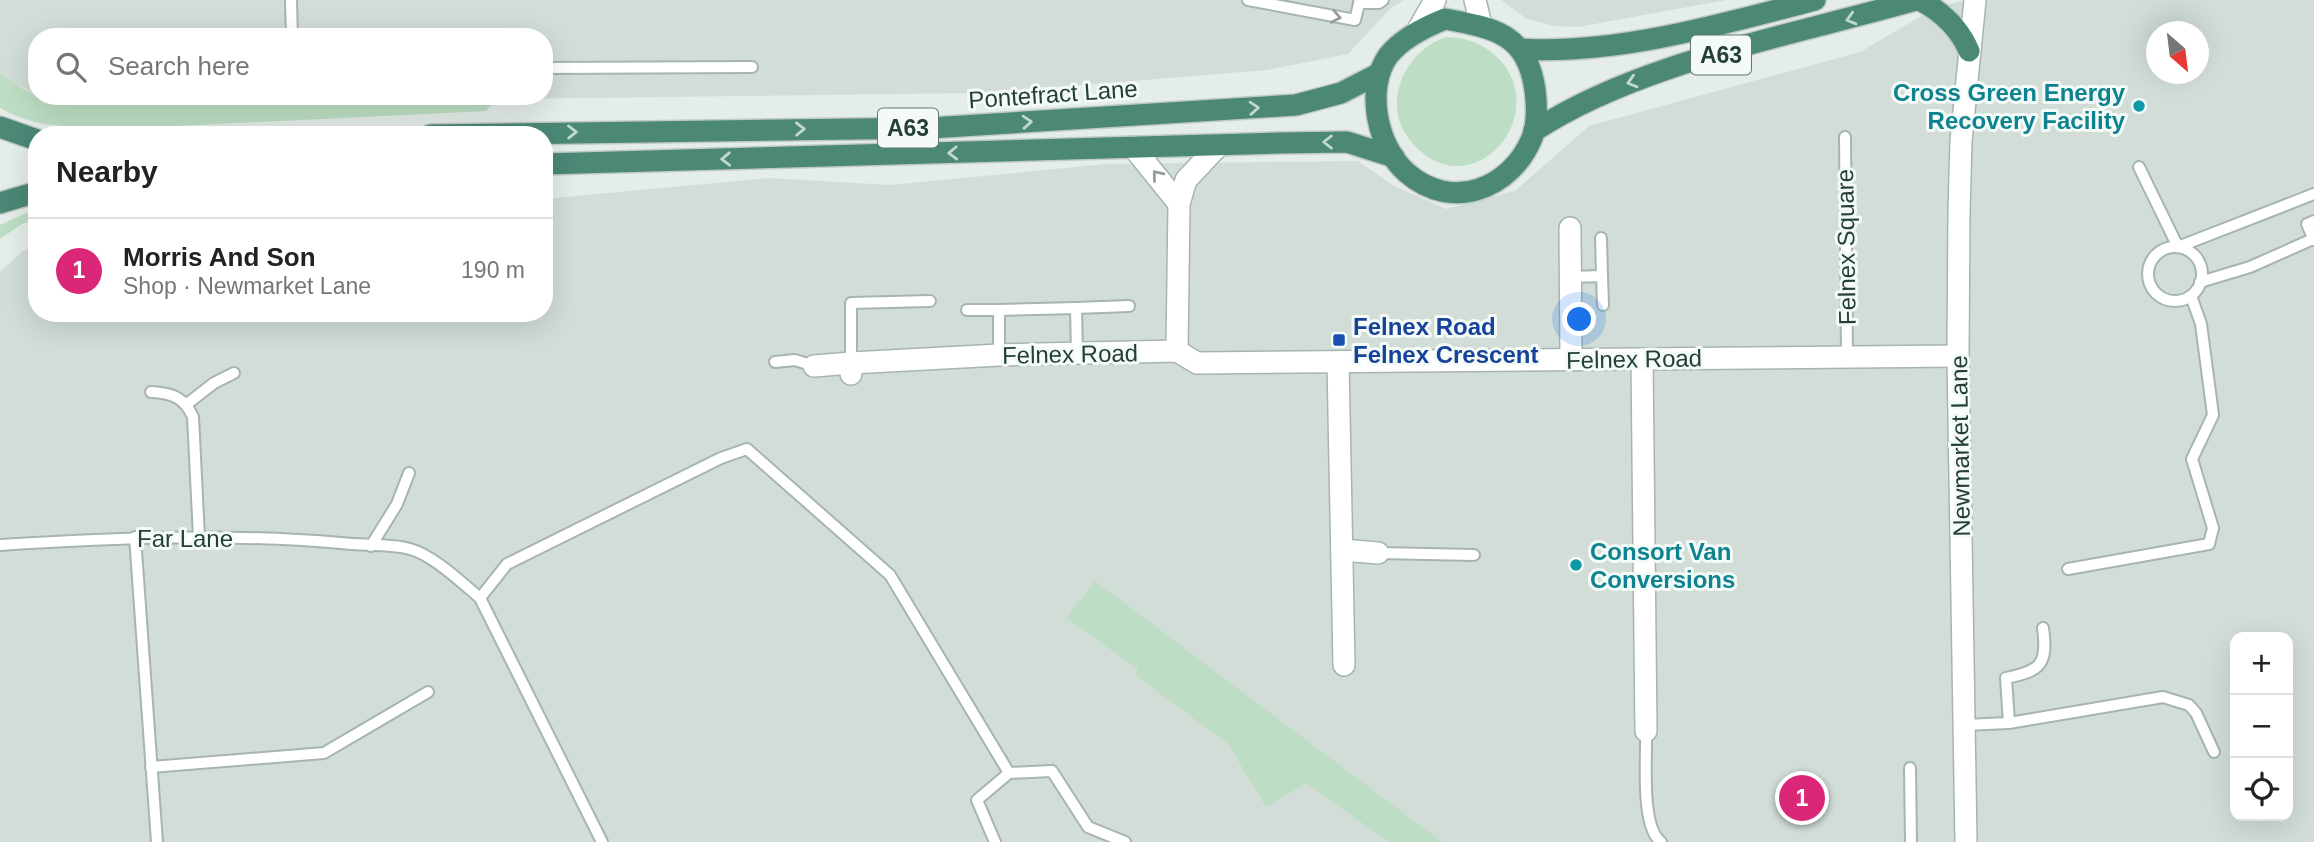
<!DOCTYPE html>
<html lang="en">
<head>
<meta charset="utf-8">
<style>
	body { margin:0; font-family:Helvetica,sans-serif; background:#f6f6f6; color:#222 }
	.controls { position:absolute; right:21px; bottom:21px; display:grid; overflow:hidden; border-radius:14px; box-shadow:0 7px 28px #0002 }
	.controls button { width:63px; height:63px; display:grid; place-items:center; padding:0; border:0; border-bottom:2px solid #e0e0e0; background:#fff; color:#222; font:35px sans-serif }
	.compass { position:absolute; left:2146px; top:21px; width:63px; height:63px; border-radius:50%; background:#fff; box-shadow:0 7px 28px #0002; rotate:152deg }
	.you { position:absolute; left:1580px; top:320px; width:24px; height:24px; margin:-18px; border:5px solid #fff; border-radius:50%; background:#1a73e8; box-shadow:0 0 0 10px #1a73e833 }
	.badge { display:grid; place-items:center; width:46px; height:46px; border-radius:50%; background:#db2777; color:#fff; font-size:23px; font-weight:700 }
	.pin { position:absolute; translate:-50% -50%; border:4px solid #fff; box-shadow:0 2px 7px #0006 }
	.list { margin:0; padding:0; list-style:none }
	h2 { display:flex; justify-content:space-between; align-items:center; height:91px; margin:0; padding:0 28px; font-size:30px }
	h2 small { font-size:23px; font-weight:400; color:#767676 }
	.list li { display:grid; grid-template-columns:46px 1fr auto; gap:21px; align-items:center; box-sizing:border-box; height:105px; padding:0 28px; border-top:2px solid #e0e0e0 }
	.list b { display:block; font-size:26px; white-space:nowrap }
	.list p { margin:0; font-size:23px; white-space:nowrap; color:#767676 }
	.list em { font-size:23px; font-style:normal; color:#767676 }
	.icon { flex:none; width:38px; height:38px; fill:none; stroke:currentColor; stroke-width:2; stroke-linecap:round; stroke-linejoin:round }
	.map { position:relative; flex:none; width:2314px; height:842px; overflow:hidden }
	.search { position:absolute; background:#fff; box-shadow:0 7px 28px #0002; left:28px; top:28px; width:525px; height:77px; display:flex; align-items:center; gap:18px; box-sizing:border-box; padding:0 24px; border-radius:28px; color:#767676; font-size:26px }
	.panel { position:absolute; background:#fff; box-shadow:0 7px 28px #0002; left:28px; top:126px; width:525px; height:196px; border-radius:28px }
	.map>svg:first-child { display:block }
	.built { fill:#d2ddd7; fill-rule:evenodd }
	.green { fill:#bddec4 }
	.lines { fill:none; stroke-linecap:round; stroke-linejoin:round }
	.service-casing { stroke:#a6b5af; stroke-width:14 }
	.minor-casing { stroke:#a6b5af; stroke-width:24 }
	.tertiary-casing { stroke:#a6b5af; stroke-width:24 }
	.trunk-casing { stroke:#c1c9c7; stroke-width:24 }
	.service { stroke:#fff; stroke-width:10 }
	.minor { stroke:#fff; stroke-width:21 }
	.tertiary { stroke:#fff; stroke-width:21 }
	.trunk { stroke:#4b8876; stroke-width:21 }
	.oneway { stroke:#919f9a }
	.oneway2 { stroke:#c1d8d0 }
	.culture-dot { fill:#0f9aa8; stroke:#f4faf7; stroke-width:2.5 }
	.transit-dot { fill:#1a4fb4; stroke:#f4faf7; stroke-width:2.5 }
	.labels { text-anchor:middle; dominant-baseline:central; stroke-width:6; stroke-linejoin:round; paint-order:stroke }
	.shield { fill:#f4faf7; stroke:#627770; stroke-width:2 }
	.shield-label { font-size:23px; font-weight:bold; fill:#233f36 }
	.culture-label { font-size:24px; font-weight:bold; fill:#0d838f; stroke:#f4faf7; text-anchor:end }
	.street-label { font-size:24px; fill:#233f36; stroke:#f4faf7 }
	.transit-label { font-size:24px; font-weight:bold; fill:#164399; stroke:#f4faf7; text-anchor:start }
</style>
</head>
<body>
<div class="map">
<svg width="2314" height="842" viewBox="0 0 2314 842">
	<rect width="100%" height="100%" fill="#e4ede8"/>
	<g class="built">
		<path d="M0 0H1404L1391 8 1348 54 1267 70 1133 81 972 93 127 104 69 103 43 96H544V37H37V94L10 82 0 73Z"/>
		<path d="M1501 0H1726L1578 27 1554 26 1527 19Z"/>
		<path d="M1967 0H2314V842H0V272L23 251 37 246V313H544V199L768 178 890 185 1108 164 1358 161 1394 186 1446 209 1515 191 1589 126 1860 52 1937 7ZM2156 32H2198V74H2156ZM2235 637H2288V816H2235Z"/>
	</g>
	<g class="green">
		<path d="M1447 37C1469 38 1484 44 1499 59 1554 118 1467 213 1409 139 1380 101 1407 49 1447 37Z"/>
		<path d="M0 73C21 92 43 97 69 103L499 97 486 111 132 128C90 127 37 131 0 108Z"/>
		<path d="M37 208V220L22 224 0 239V225Z"/>
		<path d="M1095 581 1442 842H1389L1306 783 1266 807 1228 744 1135 675 1138 669 1066 618Z"/>
	</g>
	<g class="lines">
		<defs>
			<g id="service">
				<path d="M291 0 292 37"/>
				<path d="M1248 0 1355 20 1360 0"/>
				<path d="M1359 3H1379L1383 0"/>
				<path d="M544 68 752 67"/>
				<path d="M1845 137 1847 357"/>
				<path d="M2139 167 2178 247 2314 194"/>
				<path d="M2314 221 2307 224 2314 240"/>
				<path d="M1601 238 1602 276"/>
				<circle cx="2175" cy="274" r="27"/>
				<path d="M1570 277 1602 276 1603 305"/>
				<path d="M2200 282 2250 267 2313 239"/>
				<path d="M1076 308 1129 306"/>
				<path d="M967 310H999"/>
				<path d="M999 355V310L1076 308 1077 354"/>
				<path d="M775 362 795 360 814 366"/>
				<path d="M851 363V303L930 301"/>
				<path d="M151 392C172 393 184 397 193 417L199 537"/>
				<path d="M187 404 214 383 234 373"/>
				<path d="M135 537 157 842"/>
				<path d="M0 545C114 538 227 533 341 543 363 546 390 543 410 549 433 555 462 583 480 598L602 842"/>
				<path d="M371 546 397 504 409 473"/>
				<path d="M1378 553 1474 555"/>
				<path d="M2068 569 2209 544 2213 528 2192 459 2213 415 2201 324 2191 296"/>
				<path d="M480 598 507 564 721 458 747 449 890 575 1009 773 977 800 995 842"/>
				<path d="M2009 723 2006 678C2041 671 2048 664 2043 628"/>
				<path d="M1964 725 2009 723 2163 697 2189 705 2196 713 2214 752"/>
				<path d="M1646 731C1647 757 1640 826 1661 842"/>
				<path d="M151 767 324 753 428 692"/>
				<path d="M1910 768 1911 842"/>
				<path d="M1009 773 1052 771 1088 827 1125 842"/>
			</g>
			<g id="minor">
				<path d="M1475 0 1481 25"/>
				<path d="M1418 30 1435 0"/>
				<path d="M1133 147 1179 204"/>
				<path d="M1570 228 1571 359"/>
				<path d="M1177 351 1179 204 1186 180 1219 145"/>
				<path d="M1642 359 1646 731"/>
				<path d="M1338 362 1344 665"/>
				<path d="M851 363 999 355 1177 351 1197 363 1958 356"/>
				<path d="M814 366 851 363V374"/>
				<path d="M1342 550 1378 553"/>
			</g>
			<path id="tertiary" d="M1966 842 1958 356 1959 212 1961 141 1975 0"/>
			<g id="trunk">
				<path d="M1920 0C1942 12 1959 27 1969 51"/>
				<path d="M1445 19C1495 28 1527 34 1535 90 1537 106 1538 123 1532 138 1511 189 1452 212 1407 173 1377 147 1365 89 1388 56 1402 38 1425 27 1445 19Z"/>
				<path d="M1521 49C1616 55 1723 24 1815 0"/>
				<path d="M0 127 37 140"/>
				<path d="M1534 131C1639 62 1794 35 1916 0"/>
				<path d="M431 135 930 128 1296 105 1341 93 1378 74"/>
				<path d="M544 164 1279 143 1347 142 1394 157"/>
				<path d="M0 203 37 192"/>
			</g>
		</defs>
		<use href="#service" class="service-casing"/>
		<use href="#minor" class="minor-casing"/>
		<use href="#tertiary" class="tertiary-casing"/>
		<use href="#trunk" class="trunk-casing"/>
		<use href="#service" class="service"/>
		<use href="#minor" class="minor"/>
		<use href="#tertiary" class="tertiary"/>
		<use href="#trunk" class="trunk"/>
	</g>
	<defs><path id="oneway-chevron" d="M-2-3.5L2.5 0L-2 3.5" fill="none" stroke-width="1.6" stroke-linecap="round" stroke-linejoin="round" transform="scale(1.75)"/></defs>
	<g class="oneway">
		<use href="#oneway-chevron" transform="translate(1336 17) rotate(11)"/>
		<use href="#oneway-chevron" transform="translate(1157 175) rotate(-129)"/>
	</g>
	<g class="oneway2">
		<use href="#oneway-chevron" transform="translate(1851 19) rotate(164)"/>
		<use href="#oneway-chevron" transform="translate(1632 82) rotate(163)"/>
		<use href="#oneway-chevron" transform="translate(1254 108) rotate(-4)"/>
		<use href="#oneway-chevron" transform="translate(1027 122) rotate(-4)"/>
		<use href="#oneway-chevron" transform="translate(800 129) rotate(-1)"/>
		<use href="#oneway-chevron" transform="translate(572 132) rotate(-1)"/>
		<use href="#oneway-chevron" transform="translate(1328 142) rotate(180)"/>
		<use href="#oneway-chevron" transform="translate(953 153) rotate(178)"/>
		<use href="#oneway-chevron" transform="translate(726 159) rotate(179)"/>
	</g>
	<g class="culture-dot">
		<circle cx="2139" cy="106" r="7"/>
		<circle cx="1576" cy="565" r="7"/>
	</g>
	<rect class="transit-dot" x="1332" y="333" width="14" height="14" rx="3.5"/>
	<g class="labels">
		<g class="shield">
			<rect x="1691" y="35.5" width="60" height="39" rx="5"/>
			<rect x="878" y="108.5" width="60" height="39" rx="5"/>
		</g>
		<g class="shield-label">
			<text x="1721" y="55">A63</text>
			<text x="908" y="128">A63</text>
		</g>
		<g class="culture-label">
			<text x="2125" y="92">Cross Green Energy<tspan x="2125" dy="28">Recovery Facility</tspan></text>
			<text x="1590" y="551" text-anchor="start">Consort Van<tspan x="1590" dy="28">Conversions</tspan></text>
		</g>
		<g class="street-label">
			<text transform="translate(1053 94) rotate(-4)">Pontefract Lane</text>
			<text transform="translate(1846 247) rotate(-91)">Felnex Square</text>
			<text transform="translate(1070 354) rotate(-1)">Felnex Road</text>
			<text transform="translate(1634 359) rotate(-1)">Felnex Road</text>
			<text transform="translate(1960 446) rotate(-91)">Newmarket Lane</text>
			<text x="185" y="538">Far Lane</text>
		</g>
		<g class="transit-label">
			<text x="1353" y="326">Felnex Road<tspan x="1353" dy="28">Felnex Crescent</tspan></text>
		</g>
	</g>
</svg>
<div class="controls">
<button>+</button>
<button>−</button>
<button><svg class="icon" aria-label="locate" viewBox="0 0 24 24"><circle cx="12" cy="12" r="6"/><path d="M12 2v4M12 18v4M2 12h4M18 12h4"/></svg></button>
</div>
<svg class="compass" viewBox="-18 -18 36 36"><path d="M0-13l5 13h-10z" fill="#e53935"/><path d="M0 13l5-13h-10z" fill="#767676"/></svg>
<div class="you"></div>
<div class="pin badge" style="left:1802px;top:798px">1</div>
<div class="search"><svg class="icon" aria-label="search" viewBox="0 0 24 24"><circle cx="10" cy="10" r="6"/><path d="M15 15l6 6"/></svg>Search here</div>
<section class="panel">
<h2>Nearby<small></small></h2>
<ul class="list">
<li><span class="badge">1</span><div><b>Morris And Son</b><p>Shop · Newmarket Lane</p></div><em>190 m</em></li>
</ul>
</section>
</div>
</body>
</html>
